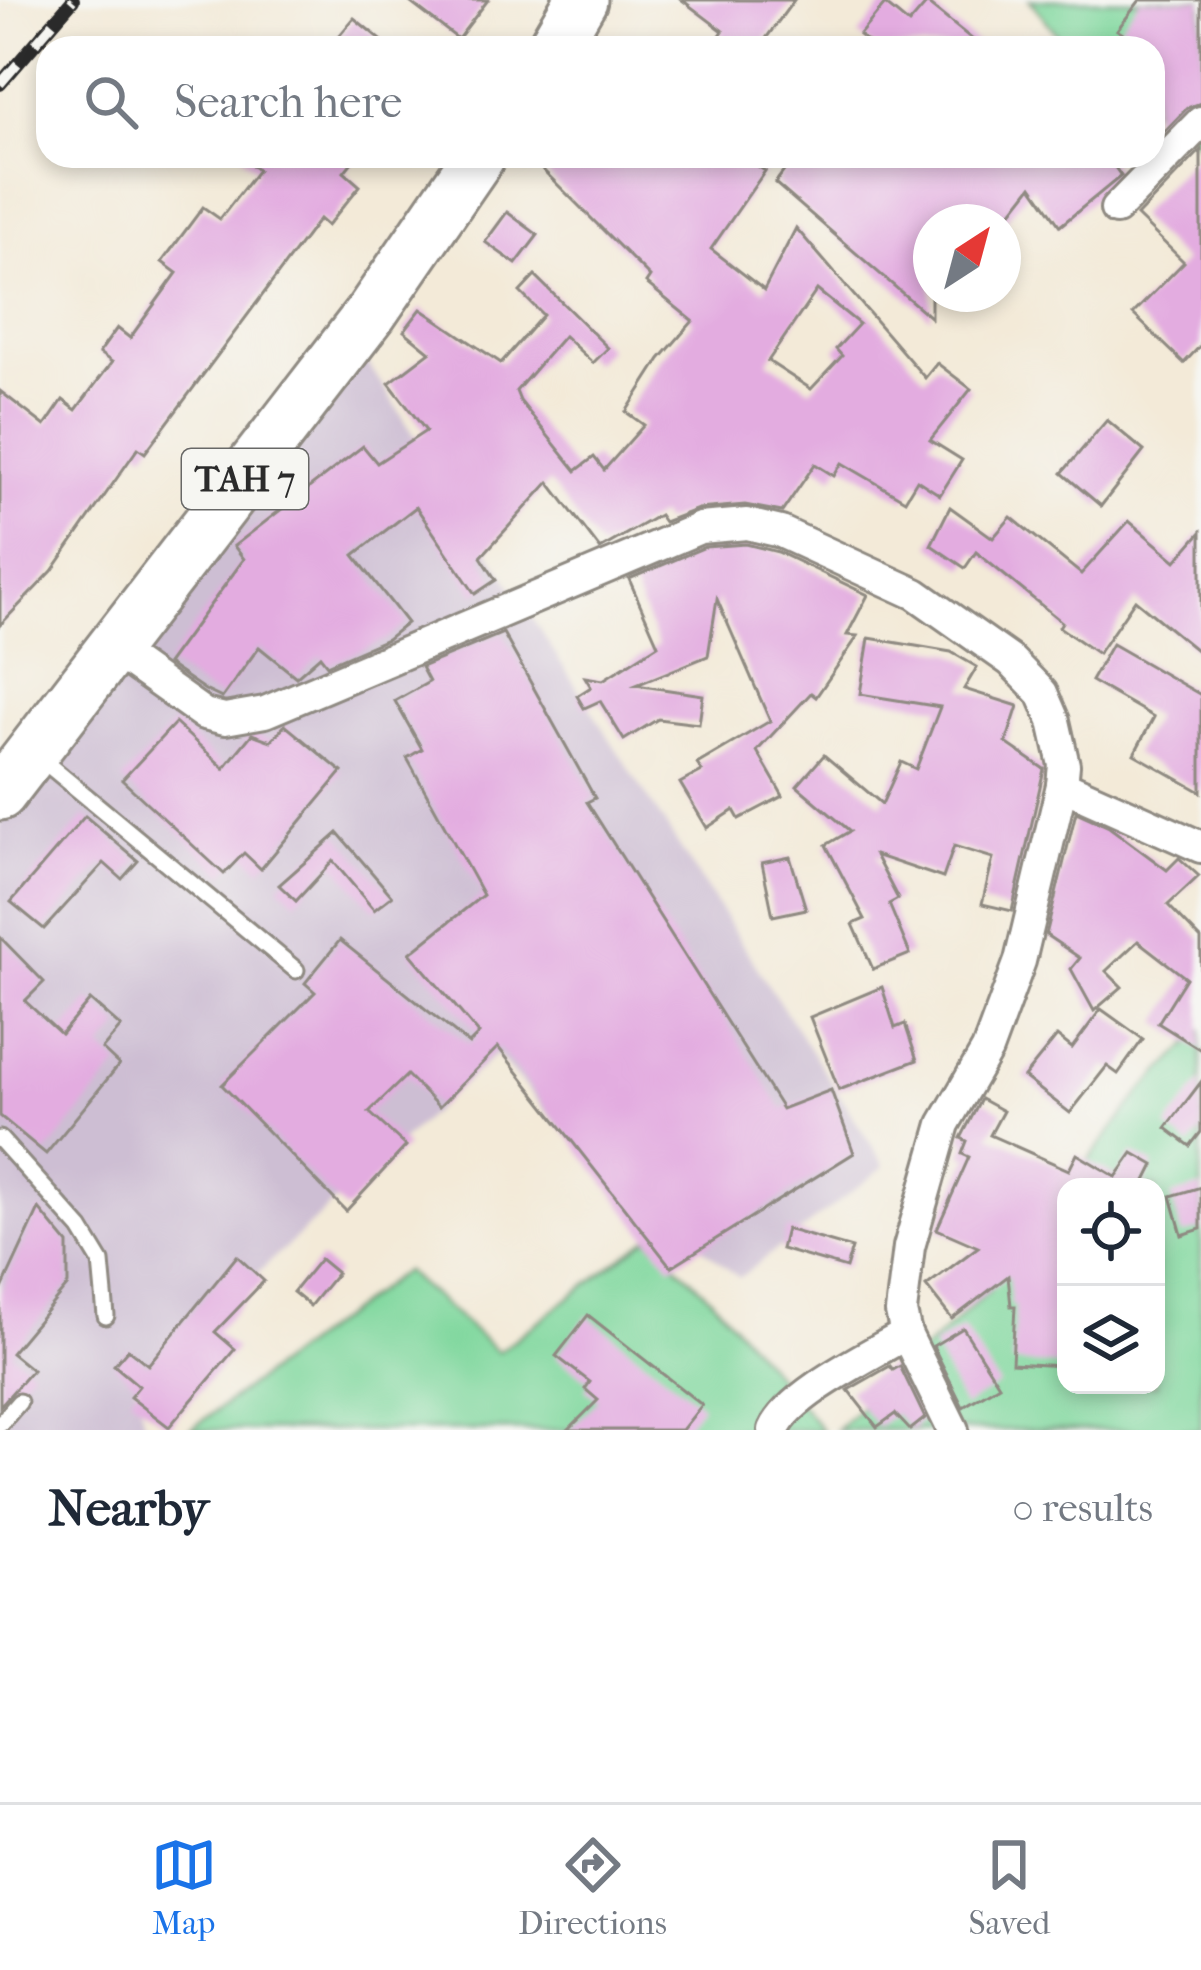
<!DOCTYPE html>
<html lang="en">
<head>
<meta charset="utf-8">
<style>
	body { margin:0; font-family:"IM FELL French Canon",serif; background:#f2f2f3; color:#1f2937 }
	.controls { position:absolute; right:36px; bottom:36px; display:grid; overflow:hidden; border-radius:24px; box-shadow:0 6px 18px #0003 }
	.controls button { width:108px; height:108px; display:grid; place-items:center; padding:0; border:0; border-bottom:3px solid #e0e1e3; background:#fff; color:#1f2937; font:60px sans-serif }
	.compass { position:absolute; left:913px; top:204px; width:108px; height:108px; border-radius:50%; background:#fff; box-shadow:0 6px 18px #0003; rotate:36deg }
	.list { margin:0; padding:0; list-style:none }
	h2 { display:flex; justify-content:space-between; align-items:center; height:156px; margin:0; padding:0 48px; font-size:51px }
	h2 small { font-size:39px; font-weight:400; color:#747a83 }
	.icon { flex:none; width:66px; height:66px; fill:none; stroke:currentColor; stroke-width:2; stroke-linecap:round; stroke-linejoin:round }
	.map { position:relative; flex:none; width:1201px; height:1430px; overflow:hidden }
	.search { position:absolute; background:#fff; box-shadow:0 6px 18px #0003; left:36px; right:36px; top:36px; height:132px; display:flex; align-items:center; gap:30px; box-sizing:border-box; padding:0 42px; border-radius:36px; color:#747a83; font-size:45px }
	.sheet { height:372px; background:#fff }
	nav { display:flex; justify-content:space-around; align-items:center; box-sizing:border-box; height:168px; border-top:3px solid #e0e1e3; background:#fff; font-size:33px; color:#747a83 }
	nav a { display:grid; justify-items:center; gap:6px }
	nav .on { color:#1a73e8 }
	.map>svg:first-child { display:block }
	.industrial { fill:#cdbed3 }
	.green { fill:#7ed79c; stroke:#548164; stroke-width:3 }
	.building { fill:#e3ace0; fill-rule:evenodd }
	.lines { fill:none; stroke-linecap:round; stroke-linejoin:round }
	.service-casing { stroke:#8f8a82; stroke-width:21 }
	.minor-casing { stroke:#8f8a82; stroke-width:36 }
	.trunk-casing { stroke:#8f8a82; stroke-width:57 }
	.service { stroke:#fff; stroke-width:15 }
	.minor { stroke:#fff; stroke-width:30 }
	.trunk { stroke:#fff; stroke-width:51 }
	.rail-casing { stroke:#2b2b2b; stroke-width:14 }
	.rail { stroke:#f6f6f2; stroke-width:9; stroke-dasharray:27; stroke-linecap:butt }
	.labels { text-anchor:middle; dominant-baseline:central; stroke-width:10; stroke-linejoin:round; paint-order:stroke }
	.shield { fill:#f6f6f2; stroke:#686867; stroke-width:3 }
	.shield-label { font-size:36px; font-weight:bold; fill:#2b2b2b }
</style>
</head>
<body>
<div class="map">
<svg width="1201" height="1430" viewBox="0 0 1201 1430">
	<rect width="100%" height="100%" fill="#f6f6f2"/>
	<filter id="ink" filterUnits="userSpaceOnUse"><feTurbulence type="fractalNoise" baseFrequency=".00833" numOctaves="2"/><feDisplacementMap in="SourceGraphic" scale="24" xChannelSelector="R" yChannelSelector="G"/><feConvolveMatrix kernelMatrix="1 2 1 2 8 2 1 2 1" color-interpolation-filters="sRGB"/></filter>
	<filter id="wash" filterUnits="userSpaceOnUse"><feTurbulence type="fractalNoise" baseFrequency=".004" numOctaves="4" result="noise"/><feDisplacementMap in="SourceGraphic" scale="48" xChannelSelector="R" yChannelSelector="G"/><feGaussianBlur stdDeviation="2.7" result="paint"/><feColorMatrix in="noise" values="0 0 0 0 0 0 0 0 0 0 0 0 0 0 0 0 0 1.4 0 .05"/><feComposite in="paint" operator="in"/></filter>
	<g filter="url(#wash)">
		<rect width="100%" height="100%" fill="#f3ead8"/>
		<path class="industrial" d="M346 329 885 1166 739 1278 569 1138 496 1054 135 1386 146 1430H0V779Z"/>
		<g class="green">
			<path d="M1030 0H1201V145L1153 110V48H1068Z"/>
			<path d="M1201 1032V1430H836L988 1292 1066 1190V1385H1156V1187H1068L1143 1090Z"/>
			<path d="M648 1238 712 1299 822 1430H190L404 1271 498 1352Z"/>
		</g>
		<g id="blocks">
			<g class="building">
				<path d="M407 0H488L458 39Z"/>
				<path d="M682 0H794L759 48H711L723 31Z"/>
				<path d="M1140 0H1201V103L1187 108 1158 138 1153 131V48H1111L1126 36 1117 30Z"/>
				<path d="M927 3 983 48H875L859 35 885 4 909 24Z"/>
				<path d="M354 18 391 48H329Z"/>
				<path d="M1201 150V345L1184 363 1133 314 1184 262 1137 216Z"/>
				<path d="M241 156H357L344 172 360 186 327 226 319 219 145 453 138 448 52 571 0 625V391L45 426 63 400 76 410 112 362 99 353 117 328 130 338 177 273 162 262 203 207 220 219 258 170Z"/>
				<path d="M529 156H743L765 171 711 249 764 290 796 228 925 378 937 363 971 389 930 440 962 460 940 495 917 480 905 500 842 463 834 476 815 464 782 512 745 505 698 509 664 522 659 515 600 549 549 482 481 557 496 580 475 594 416 507 354 555 407 623 387 639 327 665 320 656 296 677 259 647 222 698 205 690 167 664 244 559 234 546 363 446 377 463 426 431 389 383 430 352 404 331 421 309 501 363 543 315 520 292 535 276 608 348 593 363 564 336 516 391 520 401 576 471 594 457 604 470 644 425 626 412 660 359 693 321 646 283 650 277ZM817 290 859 324 836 349 842 356 811 389 768 361Z"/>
				<path d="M795 156H1107L1121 176 1060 226 1032 186 1004 222H931V318L775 183Z"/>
				<path d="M507 212 538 235 516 264 485 242Z"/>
				<path d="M1107 420 1144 451 1101 506 1062 473Z"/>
				<path d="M950 507 993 538 1011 517 1081 574 1129 521 1176 561 1201 532V654L1135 600 1098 654 1059 627 1062 622 976 552 965 568 931 545Z"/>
				<path d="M746 544 778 552 868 595 847 635 858 636 816 697 811 693 757 751 783 796 739 819 734 810 707 828 680 783 702 771 697 764 770 721 717 599 708 656 636 685 703 695 699 724 658 719 624 740 600 701 584 708 577 696 591 687 585 677 603 680 658 645 629 579 705 547Z"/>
				<path d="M503 633 595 798 587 802 782 1109 831 1090 854 1153 671 1267 498 1047 439 1107 407 1075 369 1112 406 1146 346 1211 222 1085 315 992 305 983 340 940 469 1044 479 1034 410 953 483 895 407 758 422 749 395 701 429 682 421 667Z"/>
				<path d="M869 638 951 652 977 667 964 689 1018 706 1006 743 1044 769 1012 911 982 904 993 858 954 846 943 878 875 855 898 899 889 904 910 954 873 969 853 924 865 919 826 845 850 831 797 786 824 755 882 804 901 762 916 769 940 707 860 694Z"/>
				<path d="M1112 644 1201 695V792L1134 754 1154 717 1091 681Z"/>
				<path d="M175 723 224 768 252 734 271 741 285 725 342 772 261 869 244 853 224 874 122 780Z"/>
				<path d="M1076 812 1109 827 1167 870 1179 858 1199 876 1168 905 1201 939V1050L1158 1023 1186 978 1138 941 1106 971 1122 987 1094 1011 1071 969 1080 958 1046 935Z"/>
				<path d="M85 816 138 861 122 879 104 863 44 929 11 902Z"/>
				<path d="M338 833 392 896 374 910 333 861 296 901 279 885Z"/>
				<path d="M790 857 806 909 773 916 762 863Z"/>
				<path d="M0 937 44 982 25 1001 61 1034 90 1000 121 1027 102 1049 119 1065 46 1154 0 1116Z"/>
				<path d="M882 987 895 1028 905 1024 917 1060 839 1090 810 1017Z"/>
				<path d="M1101 1009 1143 1039 1118 1074 1107 1066 1070 1113 1024 1077 1057 1036 1072 1048Z"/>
				<path d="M1201 1082V1132L1190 1146 1166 1128Z"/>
				<path d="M981 1099 1003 1111 990 1135 1069 1170 1077 1154 1116 1177 1133 1153 1154 1165 1143 1187H1066L1062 1366 1012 1363 1015 1306H1011L1008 1276 952 1319 926 1286 978 1247 937 1229 969 1157 962 1154 967 1141 961 1138Z"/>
				<path d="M1201 1187V1229L1182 1235 1171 1196Z"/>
				<path d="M39 1209 68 1244V1285L11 1353 32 1370 0 1406V1293Z"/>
				<path d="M786 1229 852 1248 846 1268 781 1249Z"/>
				<path d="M237 1256 264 1281 215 1332 235 1349 169 1427 130 1397 139 1386 114 1365 128 1349 148 1365Z"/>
				<path d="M320 1259 337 1273 310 1306 293 1292Z"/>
				<path d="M588 1315 702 1405 682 1430H568L598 1400 585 1389 590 1382 556 1356Z"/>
				<path d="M963 1328 999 1385 963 1407 933 1346Z"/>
				<path d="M890 1366 893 1370 900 1366 925 1418 910 1430 895 1414 877 1427 848 1390Z"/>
			</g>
		</g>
	</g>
	<g filter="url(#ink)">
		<use href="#blocks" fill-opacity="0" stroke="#8f8a82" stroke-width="3"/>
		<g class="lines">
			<defs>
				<g id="service">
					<path d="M40 758 296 970"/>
					<path d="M0 1139 81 1229 101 1262 106 1316"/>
					<path d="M0 1424 19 1402"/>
				</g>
				<g id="minor">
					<path d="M1116 209 1201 122"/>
					<path d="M114 650 204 714 225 719 265 712 700 528 747 524 781 532 916 594 1011 661 1042 693 1054 721 1064 765 1062 785 1020 961 987 1050 944 1124 909 1247 901 1312 906 1334 953 1430"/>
					<path d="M1062 785 1201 847"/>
					<path d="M774 1430C789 1394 871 1355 906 1334"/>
				</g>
				<g id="trunk">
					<path d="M553 48 581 0"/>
					<path d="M0 794 371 313 479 156"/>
				</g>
			</defs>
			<use href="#service" class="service-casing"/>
			<use href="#minor" class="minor-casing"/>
			<use href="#trunk" class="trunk-casing"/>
			<use href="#service" class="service"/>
			<use href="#minor" class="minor"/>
			<use href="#trunk" class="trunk"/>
			<defs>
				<path id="rail" d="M0 84 73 0"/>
			</defs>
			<use href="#rail" class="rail-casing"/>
			<use href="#rail" class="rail"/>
		</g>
	</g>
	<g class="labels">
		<rect class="shield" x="182" y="449" width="126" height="60" rx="9"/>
		<g class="shield-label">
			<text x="245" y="479">TAH 7</text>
		</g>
	</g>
</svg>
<div class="controls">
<button><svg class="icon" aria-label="locate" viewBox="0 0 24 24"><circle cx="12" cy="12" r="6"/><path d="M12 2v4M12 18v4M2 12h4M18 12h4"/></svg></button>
<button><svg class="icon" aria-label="layers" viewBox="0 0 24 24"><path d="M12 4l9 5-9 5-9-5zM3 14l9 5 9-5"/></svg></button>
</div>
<svg class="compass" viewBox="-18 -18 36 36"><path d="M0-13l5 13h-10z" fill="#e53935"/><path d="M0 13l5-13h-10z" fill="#747a83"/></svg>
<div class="search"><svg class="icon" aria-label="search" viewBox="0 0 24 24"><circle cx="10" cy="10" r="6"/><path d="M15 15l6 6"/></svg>Search here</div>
</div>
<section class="sheet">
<h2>Nearby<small>0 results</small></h2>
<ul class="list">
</ul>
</section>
<nav>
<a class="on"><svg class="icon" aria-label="map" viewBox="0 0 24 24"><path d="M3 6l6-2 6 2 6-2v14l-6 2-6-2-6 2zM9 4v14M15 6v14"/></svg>Map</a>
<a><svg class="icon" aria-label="directions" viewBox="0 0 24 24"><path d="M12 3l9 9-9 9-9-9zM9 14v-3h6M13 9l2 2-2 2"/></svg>Directions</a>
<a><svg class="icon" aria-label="saved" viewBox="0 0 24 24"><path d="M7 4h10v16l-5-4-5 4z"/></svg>Saved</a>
</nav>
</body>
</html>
